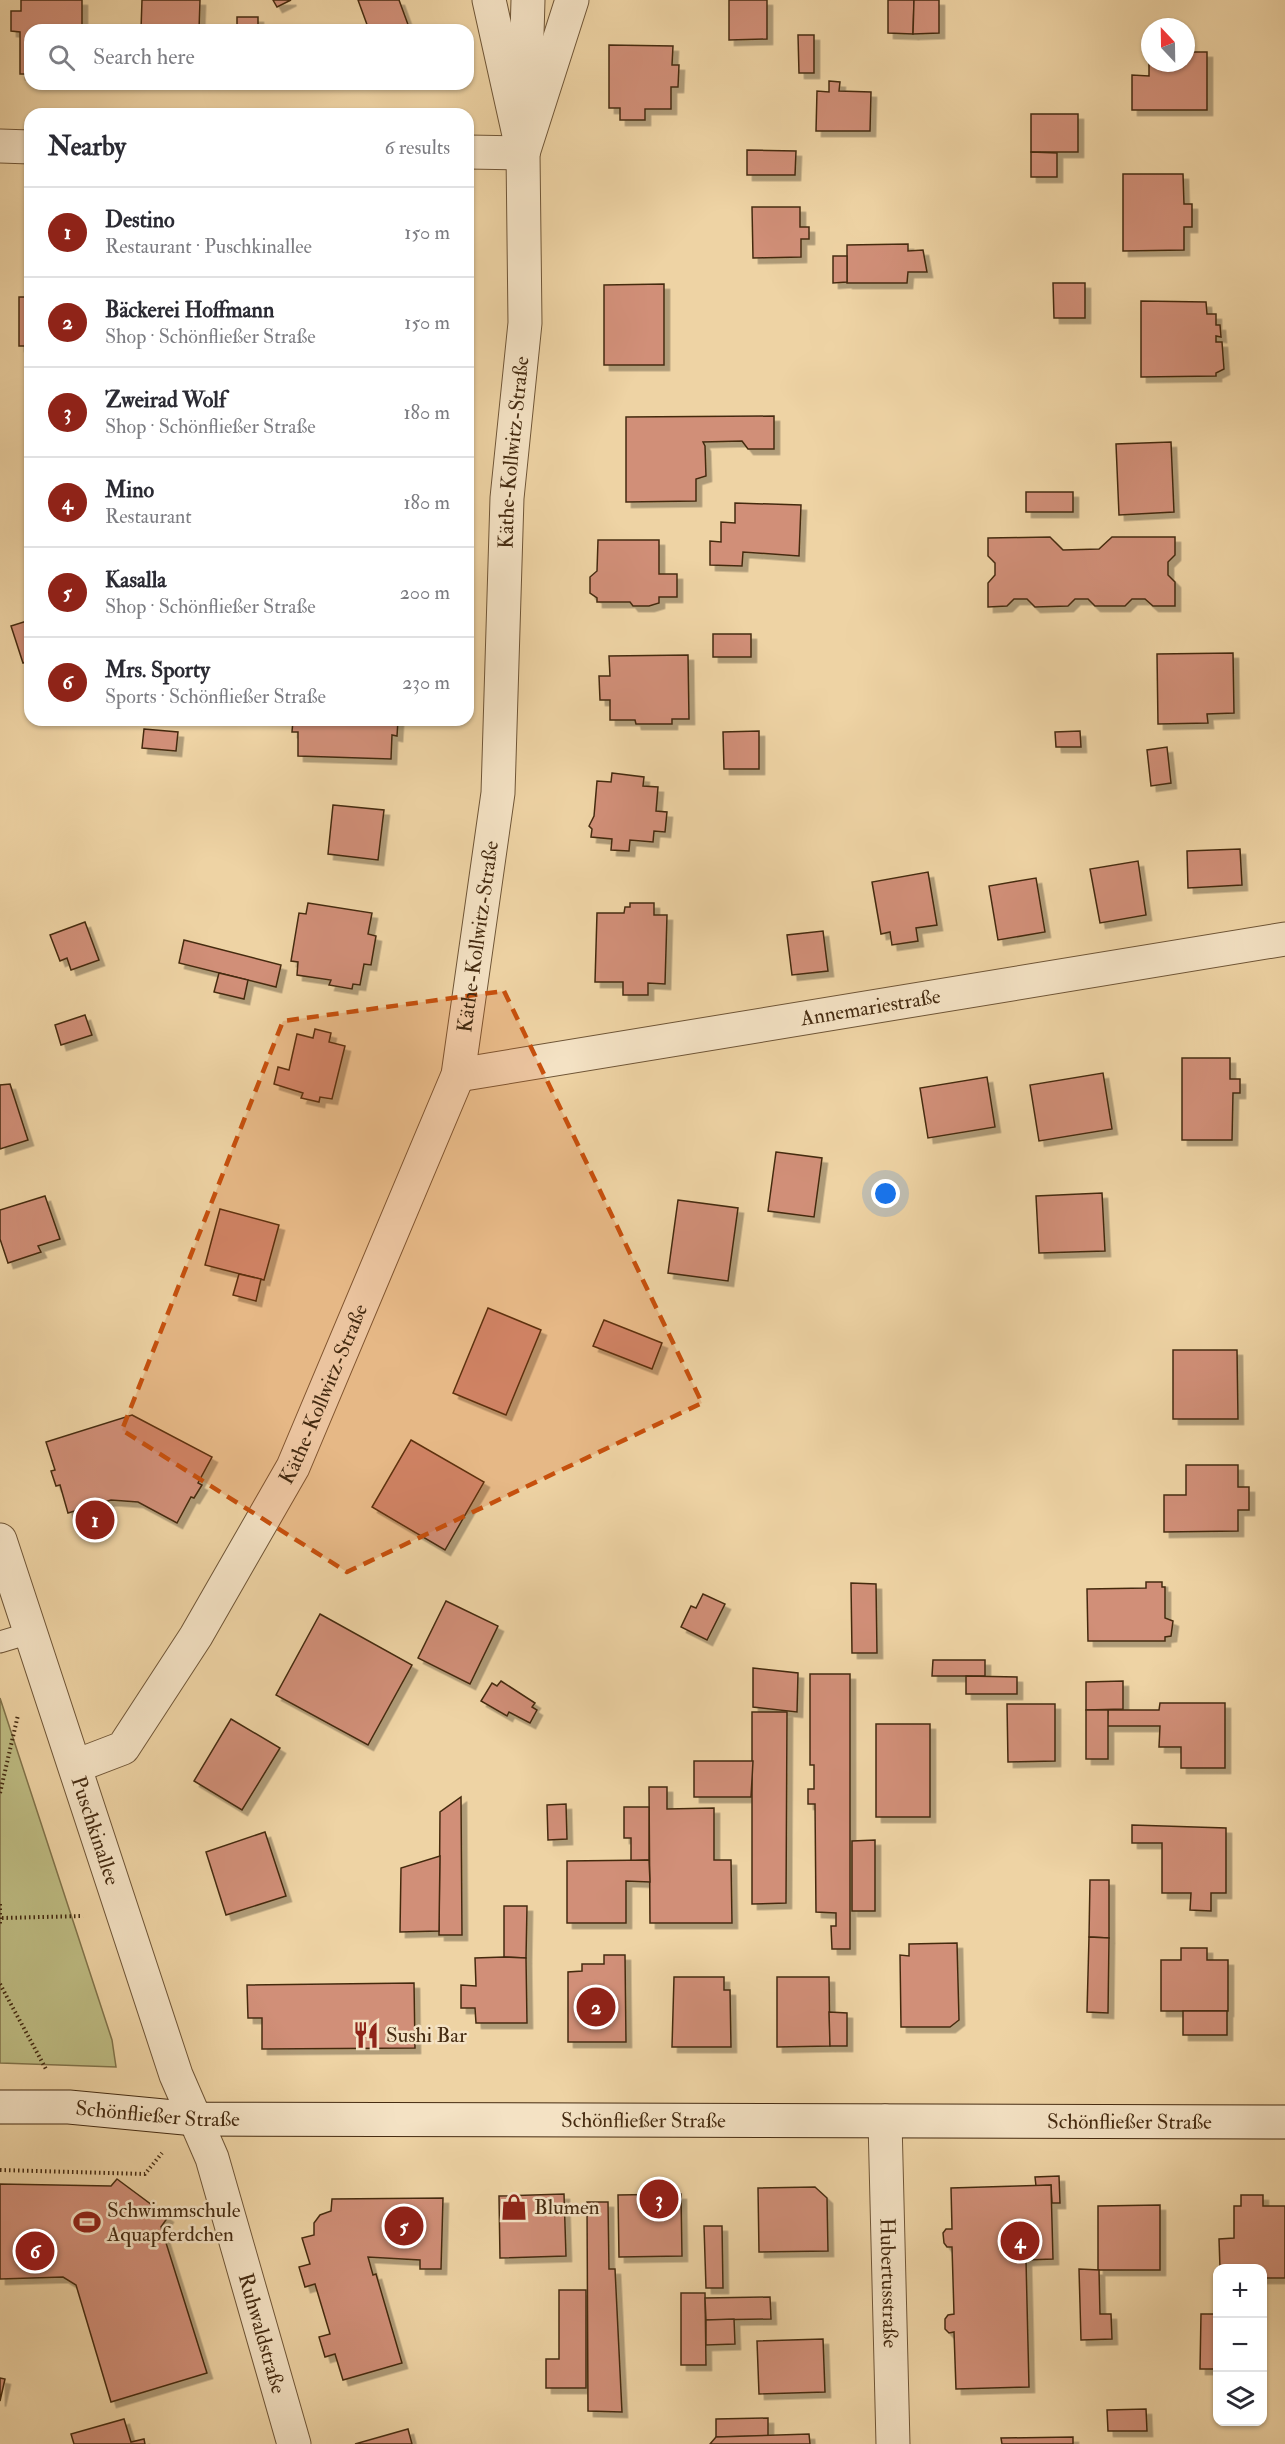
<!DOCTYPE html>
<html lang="en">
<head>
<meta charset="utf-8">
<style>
	body { margin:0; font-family:"IM FELL Double Pica",serif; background:#f2f2f3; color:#2b2b33 }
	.controls { position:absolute; right:18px; bottom:18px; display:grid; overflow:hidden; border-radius:12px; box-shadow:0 2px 4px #0004 }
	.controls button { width:54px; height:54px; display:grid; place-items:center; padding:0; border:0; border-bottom:2px solid #e1e1e2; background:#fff; color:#2b2b33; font:30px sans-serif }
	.compass { position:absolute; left:1141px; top:18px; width:54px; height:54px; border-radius:50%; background:#fff; box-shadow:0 2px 4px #0004; rotate:338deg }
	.you { position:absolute; left:886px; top:1194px; width:21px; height:21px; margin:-15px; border:4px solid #fff; border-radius:50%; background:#1a73e8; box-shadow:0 0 0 9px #1a73e833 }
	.badge { display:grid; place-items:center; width:39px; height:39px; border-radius:50%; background:#8f2418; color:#fff; font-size:20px; font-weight:700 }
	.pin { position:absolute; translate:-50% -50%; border:3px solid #fff; box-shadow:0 2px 6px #0006 }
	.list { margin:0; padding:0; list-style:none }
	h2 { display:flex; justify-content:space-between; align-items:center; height:78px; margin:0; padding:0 24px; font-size:26px }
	h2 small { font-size:20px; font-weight:400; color:#7c7c81 }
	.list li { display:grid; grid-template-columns:39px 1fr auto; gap:18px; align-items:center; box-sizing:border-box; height:90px; padding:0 24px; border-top:2px solid #e1e1e2 }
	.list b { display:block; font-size:22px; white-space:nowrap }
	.list p { margin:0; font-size:20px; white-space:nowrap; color:#7c7c81 }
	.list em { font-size:20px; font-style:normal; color:#7c7c81 }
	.icon { flex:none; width:33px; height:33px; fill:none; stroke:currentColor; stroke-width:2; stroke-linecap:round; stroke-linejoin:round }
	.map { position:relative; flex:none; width:1285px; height:2444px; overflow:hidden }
	.search { position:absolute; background:#fff; box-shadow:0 2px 4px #0004; left:24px; top:24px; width:450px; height:66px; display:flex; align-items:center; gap:15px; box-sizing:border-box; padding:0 21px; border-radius:18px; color:#7c7c81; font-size:22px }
	.panel { position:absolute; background:#fff; box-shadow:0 2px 4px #0004; left:24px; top:108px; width:450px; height:618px; border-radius:18px }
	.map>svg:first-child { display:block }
	.green { fill:#bdbb82; stroke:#81734a; stroke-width:1.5 }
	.building { fill:#d18f78; stroke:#452b11; stroke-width:1.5; filter:url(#shadow) }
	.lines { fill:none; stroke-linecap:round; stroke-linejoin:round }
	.service-casing { stroke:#6f5536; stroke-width:23 }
	.minor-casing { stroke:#6f5536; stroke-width:35 }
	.secondary-casing { stroke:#452b11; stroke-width:35 }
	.path { stroke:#452b11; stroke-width:4; stroke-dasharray:1.5 3; stroke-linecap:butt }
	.service { stroke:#f4e2c4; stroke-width:21 }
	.minor { stroke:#f4e2c4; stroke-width:33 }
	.secondary { stroke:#f4e2c4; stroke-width:33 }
	.marked { fill:#c7500d; fill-opacity:0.2; stroke:#c7500d; stroke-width:4.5; stroke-dasharray:12 8; stroke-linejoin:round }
	.labels { text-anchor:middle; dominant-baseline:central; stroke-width:5; stroke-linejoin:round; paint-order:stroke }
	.street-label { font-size:21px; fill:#452b11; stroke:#f4e2c4 }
	.poi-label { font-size:21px; fill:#452b11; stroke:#f4e2c4; text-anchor:start }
</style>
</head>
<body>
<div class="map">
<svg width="1285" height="2444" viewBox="0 0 1285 2444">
	<defs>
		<filter id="shadow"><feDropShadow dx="5.5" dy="5.5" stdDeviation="0" flood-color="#0004"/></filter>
	</defs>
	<rect width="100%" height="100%" fill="#eed3a4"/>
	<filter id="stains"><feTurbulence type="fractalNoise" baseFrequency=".00333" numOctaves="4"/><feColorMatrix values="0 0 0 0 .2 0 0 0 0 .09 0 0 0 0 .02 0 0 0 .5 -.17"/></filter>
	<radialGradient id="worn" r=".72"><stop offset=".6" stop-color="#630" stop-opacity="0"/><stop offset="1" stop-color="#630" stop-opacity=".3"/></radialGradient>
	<path class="green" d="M0 1698 112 2040 116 2067 0 2063Z"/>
	<g class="building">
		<path d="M21 0H82V30H30V74H20V32L11 31V11H21Z"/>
		<path d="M142 0H200L199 30H141Z"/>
		<path d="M273 0H291L277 7Z"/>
		<path d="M358 0H399L410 30H369Z"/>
		<path d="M729 0H767V39L729 40Z"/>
		<path d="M888 0H914L913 34 888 33Z"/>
		<path d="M914 0H939V33L913 34Z"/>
		<rect x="237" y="17" width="21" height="13"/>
		<path d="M798 35H814V73H799Z"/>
		<path d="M609 45 673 46 672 65H679L678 87H671V109H645V120H620V108H609Z"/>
		<path d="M1149 51 1150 63H1186V52H1207V110H1132V75L1149 76Z"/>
		<path d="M829 81 840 82 839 91 871 92 870 131H816L817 91 829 92Z"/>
		<rect x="1031" y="114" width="47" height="38"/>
		<path d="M747 150 796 151 795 175H747Z"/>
		<path d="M1031 152 1057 153V177H1031Z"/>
		<path d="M1123 174H1183L1184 204H1192V227H1184V250L1123 251Z"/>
		<path d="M752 207H800V227H809V239H801V257L753 258Z"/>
		<path d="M908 244V251L923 250 927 272H908L907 283H847V245Z"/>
		<path d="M833 256H847V282L833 283Z"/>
		<path d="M1053 283H1085V318H1054Z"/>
		<path d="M664 284V365H604V285Z"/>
		<rect x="19" y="297" width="11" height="49"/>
		<path d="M1141 301 1206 302 1207 314H1216V325H1220L1221 337 1216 336V342H1222L1224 369 1216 373V376L1141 377Z"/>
		<path d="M774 416V449H748L742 441 703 442 705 446 706 476 696 479V501L626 502V417Z"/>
		<path d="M1171 442 1174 512 1119 515 1116 444Z"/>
		<rect x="1026" y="492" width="47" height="20"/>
		<path d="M735 503 801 505 799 556 743 552 742 566 710 565V541L721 542V522L735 523Z"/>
		<path d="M1050 537 1063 550 1099 549 1112 537H1175V555L1168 562V575L1175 582V606H1153L1145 599H1132L1125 606H1095L1088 599H1075L1068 606 1035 607 1027 599H1014L1007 606 988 607V583L995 575V563L988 556V538Z"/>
		<path d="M598 540H659V574H677V597H659V603L649 606H633L630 602H597V598L590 593V577L597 571Z"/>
		<path d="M30 620V661L23 663 11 626Z"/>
		<rect x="713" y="634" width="38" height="23"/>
		<path d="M1233 653 1234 713 1207 714 1208 723 1158 724 1157 654Z"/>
		<path d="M688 655 689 719H672V724H636L635 720H610V700H600L599 676H610L609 656Z"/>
		<path d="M293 720H398L397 736 392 735 391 759 298 756V732H292Z"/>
		<path d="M144 729 178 732 176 751 142 748Z"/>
		<path d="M759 731V769H724L723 732Z"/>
		<path d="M1080 731 1081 747H1056L1055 732Z"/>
		<path d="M1167 747 1171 783 1151 786 1147 750Z"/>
		<path d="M612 773 644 777 643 786 658 787 656 811 667 812 665 832 654 831 653 842 630 840 629 851 611 850 612 839 591 837 592 829 589 826 594 816 597 781 611 782Z"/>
		<path d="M333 805 384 810 378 860 328 854Z"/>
		<path d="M1240 849 1242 885 1188 888 1187 851Z"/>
		<path d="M1138 861 1146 915 1100 923 1090 869Z"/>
		<path d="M928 872 937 925 916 928 918 941 892 945 890 932 881 934 872 882Z"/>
		<path d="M1036 878 1045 932 998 940 989 886Z"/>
		<path d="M308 903 372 913 368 934 376 936 371 965 364 964 360 985 353 984 352 989 329 985 331 980 297 975 298 962 291 961 299 913 306 914Z"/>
		<path d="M630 903H654V915H667L665 984 648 983V995H623V982H595L597 913H624L625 907H630Z"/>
		<path d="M85 922 99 960 71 970 67 958 60 961 50 935Z"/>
		<path d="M823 931 828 971 792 975 787 935Z"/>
		<path d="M184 940 281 965 276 987 179 963Z"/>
		<path d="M219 973 248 980 244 999 214 992Z"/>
		<path d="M85 1015 92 1035 61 1045 55 1025Z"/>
		<path d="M315 1029 331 1033 329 1042 345 1046 332 1099 320 1097 319 1102 301 1098 303 1093 274 1084 278 1067 289 1070 297 1034 313 1038Z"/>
		<path d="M1182 1058H1230V1079H1240V1093H1233L1232 1140H1182Z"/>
		<path d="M1103 1073 1112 1129 1039 1141 1030 1085Z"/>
		<path d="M987 1077 995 1127 928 1138 920 1088Z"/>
		<path d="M10 1084 28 1140 0 1149V1085Z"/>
		<path d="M776 1152 822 1158 814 1217 768 1211Z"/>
		<path d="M1102 1193 1105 1251 1039 1253 1036 1196Z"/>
		<path d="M45 1196 60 1239 38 1246 41 1252 8 1263 0 1239V1210Z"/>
		<path d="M678 1200 738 1208 728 1281 668 1273Z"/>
		<path d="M220 1209 279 1225 264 1280 205 1265Z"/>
		<path d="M239 1274 261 1279 256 1301 233 1295Z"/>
		<path d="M488 1308 541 1330 506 1415 453 1393Z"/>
		<path d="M604 1320 662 1343 652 1369 593 1346Z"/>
		<path d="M1173 1350H1237L1238 1419H1173Z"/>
		<path d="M132 1415 212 1457 198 1483 202 1485 194 1498 191 1497 177 1523 138 1502 111 1500 68 1513 60 1485 56 1486 51 1471 55 1470 46 1442Z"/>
		<path d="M411 1440 484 1482 445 1550 372 1507Z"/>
		<path d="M1186 1465H1238V1487H1249V1510H1238V1531L1164 1532V1495H1186Z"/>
		<path d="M1146 1582H1162V1587H1165V1618L1173 1621 1171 1636 1165 1637V1641H1088L1087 1589 1146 1588Z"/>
		<path d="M851 1583 876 1584 877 1653H852Z"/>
		<path d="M703 1594 725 1604 707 1640 681 1627 691 1606 696 1608Z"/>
		<path d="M446 1601 498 1626 470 1684 418 1658Z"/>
		<path d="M320 1614 412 1665 368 1745 276 1695Z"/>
		<path d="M933 1660H985V1676H932Z"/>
		<path d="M753 1668 798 1673 797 1712 753 1707Z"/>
		<path d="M810 1674H850V1949H832L831 1926H836V1913L816 1912 815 1804H808V1789H814V1765H810Z"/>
		<path d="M966 1676 1017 1677V1694H966Z"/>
		<path d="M501 1681 535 1703 532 1707 537 1710 530 1723 509 1712 507 1716 481 1701 492 1683 497 1686Z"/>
		<path d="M1123 1681V1709L1086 1710V1682Z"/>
		<path d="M1160 1703H1225V1768H1181V1747H1159L1160 1726H1107L1108 1710H1159Z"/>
		<path d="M1007 1704H1055V1761L1008 1762Z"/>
		<rect x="1086" y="1710" width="22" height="49"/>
		<path d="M752 1712H787L786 1903 752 1904Z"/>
		<path d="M231 1719 280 1748 242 1810 194 1781Z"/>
		<rect x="876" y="1724" width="54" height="93"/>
		<path d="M694 1761H753L751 1797H694Z"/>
		<path d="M649 1787H667V1809L714 1808V1860H731L732 1923H650Z"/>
		<path d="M461 1797 462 1935H439L440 1812Z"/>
		<path d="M566 1804 567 1839 548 1840 547 1805Z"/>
		<path d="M624 1807H649V1860L631 1861V1838H624Z"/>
		<path d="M1132 1825 1226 1828V1893H1211V1911L1190 1910 1191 1893H1162V1843H1132Z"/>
		<path d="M265 1832 286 1896 226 1915 206 1852Z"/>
		<path d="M875 1840V1911H852V1841Z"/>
		<path d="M440 1856 439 1931 400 1932 401 1868Z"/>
		<path d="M649 1860 650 1882 626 1881V1923H567V1861Z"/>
		<path d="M1090 1880H1109V1938L1089 1937Z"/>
		<path d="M504 1906H527L526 1958 504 1957Z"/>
		<path d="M1089 1937 1109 1938 1108 2013 1087 2012Z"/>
		<path d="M957 1943 959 2020 950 2027H901L900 1955 909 1956V1944Z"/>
		<path d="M1181 1948H1207V1960H1228V2011H1161V1960H1181Z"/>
		<path d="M604 1955H625L626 2042H568V1972L582 1971V1964H604Z"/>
		<path d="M504 1957 526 1958 527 2023H476L475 2008H461V1985L476 1986 475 1958Z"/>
		<path d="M674 1977H724V1990H730L731 2047H672Z"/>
		<path d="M777 1977H829L830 2046 777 2047Z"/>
		<path d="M414 1983 415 2048 262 2049V2018H248L247 1985Z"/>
		<rect x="1183" y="2011" width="44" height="24"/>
		<path d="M829 2012 847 2013V2046H830Z"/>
		<path d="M1059 2176 1060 2203H1052L1051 2185 1036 2186 1035 2177Z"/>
		<path d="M117 2179 168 2217 161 2227 207 2373 111 2402 76 2285 63 2277 0 2279V2184L111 2186Z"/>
		<path d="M1051 2185 1053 2259 1026 2260 1029 2387 956 2389 954 2332 949 2333 945 2329V2319L948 2315 954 2314 952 2247H947L944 2243 943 2233 946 2229H952L951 2188Z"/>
		<path d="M815 2187 827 2198 828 2251 759 2252 758 2188Z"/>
		<path d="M564 2194 566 2256 500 2258 499 2196Z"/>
		<path d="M681 2194 682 2256 619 2257 618 2195Z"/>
		<path d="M1241 2195H1263V2206H1285V2278H1262V2268H1220L1219 2239 1234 2238V2206H1241Z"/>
		<path d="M443 2198 441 2269H420V2260L368 2257 373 2275 376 2274 402 2363 343 2380 335 2354 325 2357 319 2337 330 2334 315 2284 305 2287 299 2267 310 2264 302 2238 314 2235V2223L320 2215 331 2211 332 2199Z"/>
		<path d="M587 2202H608L609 2269H615L622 2412 588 2411Z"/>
		<path d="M1160 2205V2270H1098V2206Z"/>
		<path d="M704 2226H722L723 2288H706Z"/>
		<path d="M1079 2269 1099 2270 1100 2314H1111L1112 2339 1081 2340Z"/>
		<path d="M559 2290H586V2388H546V2359H559Z"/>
		<path d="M681 2293H705L706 2365H681Z"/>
		<path d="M770 2297 771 2319 706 2320 705 2298Z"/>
		<path d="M1201 2314H1218V2369H1200Z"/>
		<path d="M734 2319 735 2344 706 2345V2320Z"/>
		<path d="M823 2339 825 2392 759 2394 757 2341Z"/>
		<path d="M0 2378 5 2379 0 2401Z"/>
		<path d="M1146 2409 1147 2431H1108L1107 2410Z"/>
		<path d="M768 2418V2436L716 2437V2419Z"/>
		<path d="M124 2419 131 2442 144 2439 145 2444H74L71 2434Z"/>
		<path d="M408 2429 412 2444H355Z"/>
		<path d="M809 2434 810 2444H710L716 2437Z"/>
		<path d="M1073 2437V2444H1002L1001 2438Z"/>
	</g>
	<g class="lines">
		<defs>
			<path id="service" d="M0 1642 30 1633"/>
			<g id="minor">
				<path d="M525 103 528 0"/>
				<path d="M0 146 30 147"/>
				<path d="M524 150 572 0"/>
				<path d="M468 152 523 153"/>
				<path id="s1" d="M458 1075 1285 939"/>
				<path id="s2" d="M0 1540 176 2075 212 2158 294 2444"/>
				<path id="s3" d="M76 1766 123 1748 196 1636 293 1467 458 1075 498 793 507 498 525 323 523 153 489 0"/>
				<path id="s4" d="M885 2121 893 2444"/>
			</g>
			<g id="secondary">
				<path id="s5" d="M0 2107H69L195 2119 1285 2122"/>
			</g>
		</defs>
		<use href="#service" class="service-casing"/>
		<use href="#minor" class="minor-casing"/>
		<use href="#secondary" class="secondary-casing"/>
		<g class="path">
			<path d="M0 1793 18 1715"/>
			<path d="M0 1904V1924"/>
			<path d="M2 1918 83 1916"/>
			<path d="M0 1984 47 2071"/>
			<path d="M0 2170 145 2174 162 2153"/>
		</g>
		<use href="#service" class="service"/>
		<use href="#minor" class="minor"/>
		<use href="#secondary" class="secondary"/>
	</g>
	<path class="marked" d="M504 991 702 1403 347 1572 122 1430 283 1021Z"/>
	<defs>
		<symbol id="restaurant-bare" viewBox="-9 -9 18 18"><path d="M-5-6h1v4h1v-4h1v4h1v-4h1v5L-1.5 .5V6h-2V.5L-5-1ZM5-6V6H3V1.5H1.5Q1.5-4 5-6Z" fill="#8f2418" stroke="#f4e2c4" stroke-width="2.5" paint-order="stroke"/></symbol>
		<symbol id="shop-bare" viewBox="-9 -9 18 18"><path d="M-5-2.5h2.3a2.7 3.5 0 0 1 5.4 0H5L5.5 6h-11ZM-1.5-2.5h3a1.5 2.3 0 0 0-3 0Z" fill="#8f2418" stroke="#f4e2c4" stroke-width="2.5" paint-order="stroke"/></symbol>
		<symbol id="stadium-bare" viewBox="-9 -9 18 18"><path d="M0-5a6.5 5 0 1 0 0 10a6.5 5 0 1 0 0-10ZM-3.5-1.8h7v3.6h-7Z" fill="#8f2418" stroke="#f4e2c4" stroke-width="2.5" paint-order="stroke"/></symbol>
	</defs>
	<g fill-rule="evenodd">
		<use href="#restaurant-bare" x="347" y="2016" width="38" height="38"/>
		<use href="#shop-bare" x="495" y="2188" width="38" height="38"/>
		<use href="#stadium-bare" x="68" y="2203" width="38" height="38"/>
	</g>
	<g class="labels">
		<g class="street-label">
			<text stroke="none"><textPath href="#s3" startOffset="1430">Käthe-Kollwitz-Straße</textPath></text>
			<text stroke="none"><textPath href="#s3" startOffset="944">Käthe-Kollwitz-Straße</textPath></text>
			<text stroke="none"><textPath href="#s1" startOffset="418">Annemariestraße</textPath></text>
			<text stroke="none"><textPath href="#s3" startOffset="458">Käthe-Kollwitz-Straße</textPath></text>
			<text stroke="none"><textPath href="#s2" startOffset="306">Puschkinallee</textPath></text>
			<text stroke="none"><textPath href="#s5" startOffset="158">Schönfließer Straße</textPath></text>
			<text stroke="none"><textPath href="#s5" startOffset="644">Schönfließer Straße</textPath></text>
			<text stroke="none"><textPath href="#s5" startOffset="1130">Schönfließer Straße</textPath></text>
			<text stroke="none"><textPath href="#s4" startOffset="162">Hubertusstraße</textPath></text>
			<text stroke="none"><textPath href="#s2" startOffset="836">Ruhwaldstraße</textPath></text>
		</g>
		<g class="poi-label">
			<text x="386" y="2035">Sushi Bar</text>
			<text x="534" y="2207">Blumen</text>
			<text x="107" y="2210">Schwimmschule<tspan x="107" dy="24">Aquapferdchen</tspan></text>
		</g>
	</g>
	<rect width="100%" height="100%" filter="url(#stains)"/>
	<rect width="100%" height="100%" fill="url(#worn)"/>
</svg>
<div class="controls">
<button>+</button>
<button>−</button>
<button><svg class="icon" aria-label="layers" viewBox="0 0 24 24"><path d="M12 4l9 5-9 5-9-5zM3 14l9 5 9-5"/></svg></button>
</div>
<svg class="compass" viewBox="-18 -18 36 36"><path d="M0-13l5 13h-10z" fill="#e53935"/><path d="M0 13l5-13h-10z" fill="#7c7c81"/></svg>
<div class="you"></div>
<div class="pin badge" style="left:95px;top:1520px">1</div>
<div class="pin badge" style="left:596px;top:2007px">2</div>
<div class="pin badge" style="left:659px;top:2199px">3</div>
<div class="pin badge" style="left:1020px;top:2241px">4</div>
<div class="pin badge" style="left:404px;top:2226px">5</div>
<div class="pin badge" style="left:35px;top:2251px">6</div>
<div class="search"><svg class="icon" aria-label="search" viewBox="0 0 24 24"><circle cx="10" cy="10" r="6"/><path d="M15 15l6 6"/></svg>Search here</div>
<section class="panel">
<h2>Nearby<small>6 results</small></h2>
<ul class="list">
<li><span class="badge">1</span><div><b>Destino</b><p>Restaurant · Puschkinallee</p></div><em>150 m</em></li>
<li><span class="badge">2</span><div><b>Bäckerei Hoffmann</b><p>Shop · Schönfließer Straße</p></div><em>150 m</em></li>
<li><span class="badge">3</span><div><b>Zweirad Wolf</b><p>Shop · Schönfließer Straße</p></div><em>180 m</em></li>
<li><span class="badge">4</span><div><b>Mino</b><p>Restaurant</p></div><em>180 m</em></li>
<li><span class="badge">5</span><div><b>Kasalla</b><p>Shop · Schönfließer Straße</p></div><em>200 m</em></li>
<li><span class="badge">6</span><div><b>Mrs. Sporty</b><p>Sports · Schönfließer Straße</p></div><em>230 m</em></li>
</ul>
</section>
</div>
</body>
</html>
